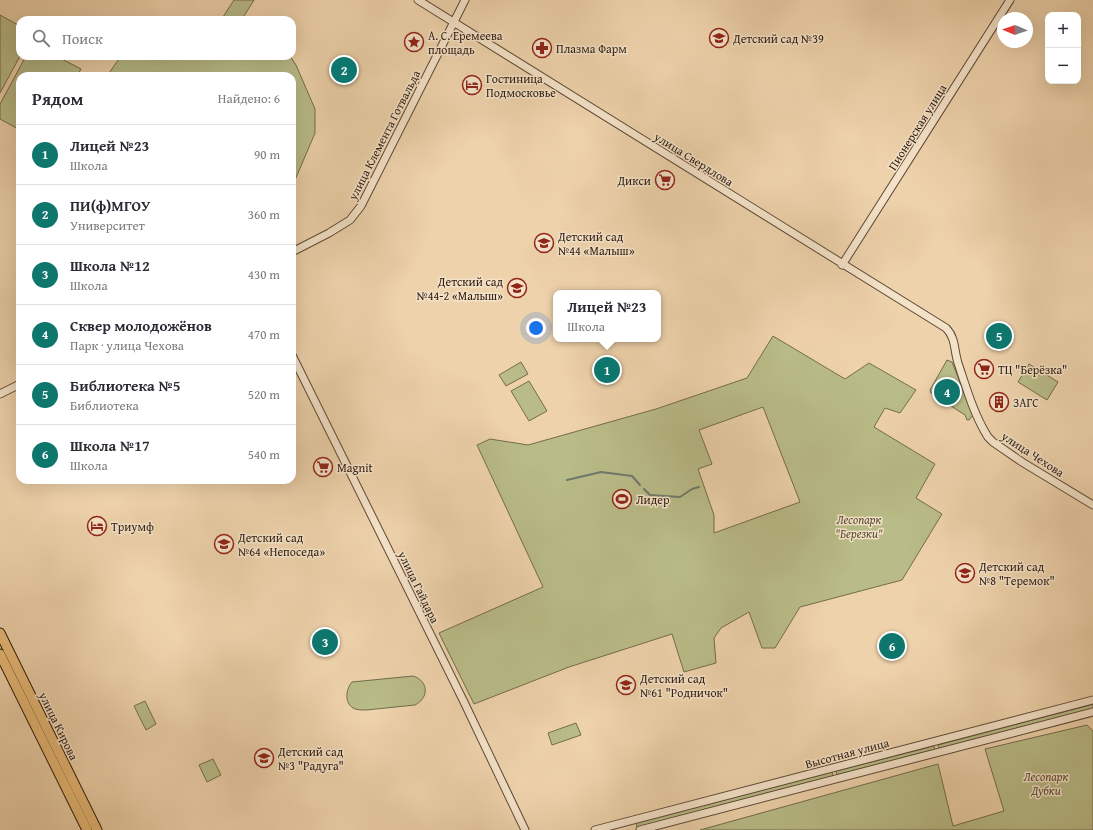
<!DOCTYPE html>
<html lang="ru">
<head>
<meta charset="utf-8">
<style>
	body { margin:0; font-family:"Gentium Book Plus",serif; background:#f7f7f7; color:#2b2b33 }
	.controls { position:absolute; right:12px; top:12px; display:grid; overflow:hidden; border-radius:8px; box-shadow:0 4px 16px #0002 }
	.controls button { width:36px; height:36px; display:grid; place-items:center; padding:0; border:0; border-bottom:1px solid #e1e1e2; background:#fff; color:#2b2b33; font:20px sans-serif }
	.compass { position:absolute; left:997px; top:12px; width:36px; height:36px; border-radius:50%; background:#fff; box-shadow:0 4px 16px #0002; rotate:272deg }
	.you { position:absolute; left:536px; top:328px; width:14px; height:14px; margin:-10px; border:3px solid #fff; border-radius:50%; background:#1a73e8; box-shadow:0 0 0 6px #1a73e833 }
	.badge { display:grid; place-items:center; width:26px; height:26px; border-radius:50%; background:#0f766e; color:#fff; font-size:13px; font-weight:700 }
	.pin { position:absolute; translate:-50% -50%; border:2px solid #fff; box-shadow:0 1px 4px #0006 }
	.popup { position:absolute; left:553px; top:290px; width:108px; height:52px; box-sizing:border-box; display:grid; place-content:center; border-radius:8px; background:#fff; filter:drop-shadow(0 1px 3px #0005); font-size:13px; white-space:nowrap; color:#7c7c81 }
	.popup b { font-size:15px; color:#2b2b33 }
	.popup::after { content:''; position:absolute; left:50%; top:100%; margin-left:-8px; border:8px solid transparent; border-top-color:#fff }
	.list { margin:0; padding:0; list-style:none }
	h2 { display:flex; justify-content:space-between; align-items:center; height:52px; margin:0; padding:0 16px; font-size:17px }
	h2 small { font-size:13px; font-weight:400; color:#7c7c81 }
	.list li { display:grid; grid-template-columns:26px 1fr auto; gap:12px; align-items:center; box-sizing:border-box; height:60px; padding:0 16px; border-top:1px solid #e1e1e2 }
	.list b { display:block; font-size:15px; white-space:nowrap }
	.list p { margin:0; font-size:13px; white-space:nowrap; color:#7c7c81 }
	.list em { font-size:13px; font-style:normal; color:#7c7c81 }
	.icon { flex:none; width:22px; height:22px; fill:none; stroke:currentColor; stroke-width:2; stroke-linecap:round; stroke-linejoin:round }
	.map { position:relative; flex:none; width:1093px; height:830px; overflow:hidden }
	.search { position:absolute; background:#fff; box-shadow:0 4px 16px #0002; left:16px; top:16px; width:280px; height:44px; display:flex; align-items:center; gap:10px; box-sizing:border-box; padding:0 14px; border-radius:12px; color:#7c7c81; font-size:15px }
	.panel { position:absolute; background:#fff; box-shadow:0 4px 16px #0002; left:16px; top:72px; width:280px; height:412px; border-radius:12px }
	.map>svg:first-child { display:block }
	.green { fill:#b9bc88; stroke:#736c4c; fill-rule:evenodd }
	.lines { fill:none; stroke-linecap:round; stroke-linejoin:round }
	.stream { stroke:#6e796d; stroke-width:2 }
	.tertiary-casing { stroke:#5d4936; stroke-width:9 }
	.primary-casing { stroke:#2d1b0f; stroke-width:11 }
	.tertiary { stroke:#f4e2c8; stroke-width:7 }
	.primary { stroke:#e7b976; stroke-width:9 }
	.labels { text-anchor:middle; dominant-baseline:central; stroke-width:3; stroke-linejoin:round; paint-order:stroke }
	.poi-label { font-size:12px; fill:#2d1b0f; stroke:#f4e2c8; text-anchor:start }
	.street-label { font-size:12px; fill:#2d1b0f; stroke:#f4e2c8 }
	.park-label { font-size:12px; font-style:italic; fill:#574b33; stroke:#f4e2c8 }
</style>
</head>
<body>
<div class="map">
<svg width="1093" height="830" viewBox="0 0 1093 830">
	<rect width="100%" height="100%" fill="#eed2ab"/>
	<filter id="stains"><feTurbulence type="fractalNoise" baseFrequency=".005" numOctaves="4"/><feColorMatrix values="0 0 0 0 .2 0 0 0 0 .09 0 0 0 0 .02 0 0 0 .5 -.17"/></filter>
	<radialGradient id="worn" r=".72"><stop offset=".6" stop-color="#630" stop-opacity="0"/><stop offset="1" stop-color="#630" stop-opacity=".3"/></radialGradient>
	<g class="green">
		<path d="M234 0H254L244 16 250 20H221Z"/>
		<path d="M0 15 20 26V56L0 93Z"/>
		<path d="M26 56H56L81 69 77 76H20V130L0 119V104Z"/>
		<path d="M121 56H290L296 65 315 109V133L292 187V76H107Z"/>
		<path d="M773 336 845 379 869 363 916 390 900 413 885 408 874 427 935 464 916 498 942 514 902 580 800 607 775 648H762L749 612 721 628 714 638 716 663 684 672 672 634 569 667 474 704 439 633 543 587 477 445 490 439 528 445 656 409 747 378ZM763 407 800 502 714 533V515L698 469 712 464 699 430Z"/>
		<path d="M947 360 952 362 973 415 969 420H967L965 415 931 393 930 390Z"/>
		<path d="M521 362 528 374 506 386 499 375Z"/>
		<path d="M1029 364 1058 382 1047 400 1018 382Z"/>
		<path d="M529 381 547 411 529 421 511 391Z"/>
		<path d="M413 676C429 681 429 698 415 705L366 710C362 710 356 710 353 708 344 702 346 689 352 682Z"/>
		<path d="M145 701 156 724 146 730 134 706Z"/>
		<path d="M1093 704V708L939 749 938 745Z"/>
		<path d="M576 723 581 735 552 745 548 733Z"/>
		<path d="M1087 725 1093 731V830H700L938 764 953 826 1004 811 985 749Z"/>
		<path d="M934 746 935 750 837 775 836 771Z"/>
		<path d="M213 759 221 775 207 782 199 765Z"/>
		<path d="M832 772 833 776 637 827 636 823Z"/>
	</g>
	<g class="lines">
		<g class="stream">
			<path d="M567 480 601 472 632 476 640 485"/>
			<path d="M644 489 650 495 680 497 692 489 699 487"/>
		</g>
		<defs>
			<g id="tertiary">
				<path d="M418 0 946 328C956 338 954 351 958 363 966 387 974 415 988 437L993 442 1022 462 1093 505"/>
				<path d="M292 252 329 233 350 220 361 206 465 0"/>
				<path d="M842 265 1010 0"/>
				<path d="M292 355 464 702 525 830"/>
				<path d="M0 394 20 384"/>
				<path d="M595 830 1093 700"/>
				<path d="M640 830 1093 712"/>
			</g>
			<g id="primary">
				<path d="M0 633 97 830"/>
				<path d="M0 654 87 830"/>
			</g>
		</defs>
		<use href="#tertiary" class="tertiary-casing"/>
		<use href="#primary" class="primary-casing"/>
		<use href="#tertiary" class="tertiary"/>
		<use href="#primary" class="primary"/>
	</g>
	<defs>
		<symbol id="school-ring" viewBox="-11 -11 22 22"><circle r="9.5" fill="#f4e2c8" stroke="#8f2418" stroke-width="1.5"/><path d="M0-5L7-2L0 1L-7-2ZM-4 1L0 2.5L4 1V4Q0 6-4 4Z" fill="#8f2418"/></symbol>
		<symbol id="sight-ring" viewBox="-11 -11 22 22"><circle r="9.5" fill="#f4e2c8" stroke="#8f2418" stroke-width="1.5"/><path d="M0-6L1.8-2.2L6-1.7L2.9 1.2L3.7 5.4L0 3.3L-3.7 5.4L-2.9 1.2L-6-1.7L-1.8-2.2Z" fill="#8f2418"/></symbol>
		<symbol id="pharmacy-ring" viewBox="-11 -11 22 22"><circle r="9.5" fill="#f4e2c8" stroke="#8f2418" stroke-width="1.5"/><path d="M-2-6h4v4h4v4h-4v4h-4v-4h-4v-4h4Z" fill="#8f2418"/></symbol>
		<symbol id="hotel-ring" viewBox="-11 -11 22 22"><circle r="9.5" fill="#f4e2c8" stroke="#8f2418" stroke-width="1.5"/><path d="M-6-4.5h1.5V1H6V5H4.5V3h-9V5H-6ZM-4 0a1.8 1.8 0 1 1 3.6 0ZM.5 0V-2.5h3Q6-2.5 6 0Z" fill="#8f2418"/></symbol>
		<symbol id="supermarket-ring" viewBox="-11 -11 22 22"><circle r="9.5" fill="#f4e2c8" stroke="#8f2418" stroke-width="1.5"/><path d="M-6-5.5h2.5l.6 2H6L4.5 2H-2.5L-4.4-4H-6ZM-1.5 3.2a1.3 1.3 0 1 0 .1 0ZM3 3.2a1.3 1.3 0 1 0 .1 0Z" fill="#8f2418"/></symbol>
		<symbol id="building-ring" viewBox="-11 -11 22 22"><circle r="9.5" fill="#f4e2c8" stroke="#8f2418" stroke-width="1.5"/><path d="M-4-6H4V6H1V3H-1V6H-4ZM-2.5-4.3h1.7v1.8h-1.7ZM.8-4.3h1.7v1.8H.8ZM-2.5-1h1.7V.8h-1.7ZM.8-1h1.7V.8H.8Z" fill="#8f2418"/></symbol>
		<symbol id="stadium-ring" viewBox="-11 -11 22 22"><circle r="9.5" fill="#f4e2c8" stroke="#8f2418" stroke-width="1.5"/><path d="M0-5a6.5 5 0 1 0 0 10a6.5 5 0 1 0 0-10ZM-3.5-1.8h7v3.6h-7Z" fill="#8f2418"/></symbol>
	</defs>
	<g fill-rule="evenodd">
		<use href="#school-ring" x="708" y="27" width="22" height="22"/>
		<use href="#sight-ring" x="403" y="31" width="22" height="22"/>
		<use href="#pharmacy-ring" x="531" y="37" width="22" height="22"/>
		<use href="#hotel-ring" x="461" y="74" width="22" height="22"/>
		<use href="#supermarket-ring" x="654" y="169" width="22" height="22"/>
		<use href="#school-ring" x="533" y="232" width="22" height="22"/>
		<use href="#school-ring" x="506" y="277" width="22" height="22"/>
		<use href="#supermarket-ring" x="973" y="358" width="22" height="22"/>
		<use href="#building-ring" x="988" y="391" width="22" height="22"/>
		<use href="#supermarket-ring" x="312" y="456" width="22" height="22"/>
		<use href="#stadium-ring" x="611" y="488" width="22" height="22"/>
		<use href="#hotel-ring" x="86" y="515" width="22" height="22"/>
		<use href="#school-ring" x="213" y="533" width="22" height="22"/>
		<use href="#school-ring" x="954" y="562" width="22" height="22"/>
		<use href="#school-ring" x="615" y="674" width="22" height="22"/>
		<use href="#school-ring" x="253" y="747" width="22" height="22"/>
	</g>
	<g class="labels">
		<g class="poi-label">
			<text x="428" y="35">А. С. Еремеева<tspan x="428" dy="14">площадь</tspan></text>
			<text x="733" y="38">Детский сад №39</text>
			<text x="556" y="48">Плазма Фарм</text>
			<text x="486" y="78">Гостиница<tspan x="486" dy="14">Подмосковье</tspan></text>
			<text x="651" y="180" text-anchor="end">Дикси</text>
			<text x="558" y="236">Детский сад<tspan x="558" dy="14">№44 «Малыш»</tspan></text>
			<text x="503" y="281" text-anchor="end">Детский сад<tspan x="503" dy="14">№44-2 «Малыш»</tspan></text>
			<text x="998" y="369">ТЦ "Берёзка"</text>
			<text x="1013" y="402">ЗАГС</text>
			<text x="337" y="467">Magnit</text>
			<text x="636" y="499">Лидер</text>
			<text x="111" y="526">Триумф</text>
			<text x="238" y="537">Детский сад<tspan x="238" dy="14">№64 «Непоседа»</tspan></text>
			<text x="979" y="566">Детский сад<tspan x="979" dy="14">№8 "Теремок"</tspan></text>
			<text x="640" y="678">Детский сад<tspan x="640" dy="14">№61 "Родничок"</tspan></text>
			<text x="278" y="751">Детский сад<tspan x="278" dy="14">№3 "Радуга"</tspan></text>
		</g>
		<g class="street-label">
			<text transform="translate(917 127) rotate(-58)">Пионерская улица</text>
			<text transform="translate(384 135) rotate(-63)">улица Клемента Готвальда</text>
			<text transform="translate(694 159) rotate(32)">улица Свердлова</text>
			<text transform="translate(1033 454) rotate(33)">улица Чехова</text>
			<text transform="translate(419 587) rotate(64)">улица Гайдара</text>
			<text transform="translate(59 726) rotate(64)">улица Кирова</text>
			<text transform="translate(847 753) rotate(-15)">Высотная улица</text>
		</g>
		<g class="park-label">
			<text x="859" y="519">Лесопарк<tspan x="859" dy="14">"Березки"</tspan></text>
			<text x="1046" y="776">Лесопарк<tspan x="1046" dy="14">Дубки</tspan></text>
		</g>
	</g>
	<rect width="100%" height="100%" filter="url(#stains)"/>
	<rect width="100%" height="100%" fill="url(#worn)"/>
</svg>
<div class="controls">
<button>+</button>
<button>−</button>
</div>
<svg class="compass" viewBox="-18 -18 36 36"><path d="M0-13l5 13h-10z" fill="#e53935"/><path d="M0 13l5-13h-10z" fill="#7c7c81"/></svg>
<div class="you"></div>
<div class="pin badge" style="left:607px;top:370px">1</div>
<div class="popup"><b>Лицей №23</b>Школа</div>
<div class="pin badge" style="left:344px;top:70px">2</div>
<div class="pin badge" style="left:325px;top:642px">3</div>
<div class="pin badge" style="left:947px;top:392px">4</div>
<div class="pin badge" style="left:999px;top:336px">5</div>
<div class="pin badge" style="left:892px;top:646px">6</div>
<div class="search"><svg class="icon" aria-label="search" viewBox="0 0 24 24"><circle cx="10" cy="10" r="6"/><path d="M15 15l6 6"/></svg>Поиск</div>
<section class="panel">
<h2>Рядом<small>Найдено: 6</small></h2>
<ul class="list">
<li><span class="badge">1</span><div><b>Лицей №23</b><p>Школа</p></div><em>90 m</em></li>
<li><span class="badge">2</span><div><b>ПИ(ф)МГОУ</b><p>Университет</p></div><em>360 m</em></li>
<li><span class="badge">3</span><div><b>Школа №12</b><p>Школа</p></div><em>430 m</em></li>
<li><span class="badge">4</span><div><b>Сквер молодожёнов</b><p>Парк · улица Чехова</p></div><em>470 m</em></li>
<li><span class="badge">5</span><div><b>Библиотека №5</b><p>Библиотека</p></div><em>520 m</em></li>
<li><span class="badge">6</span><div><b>Школа №17</b><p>Школа</p></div><em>540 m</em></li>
</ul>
</section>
</div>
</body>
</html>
